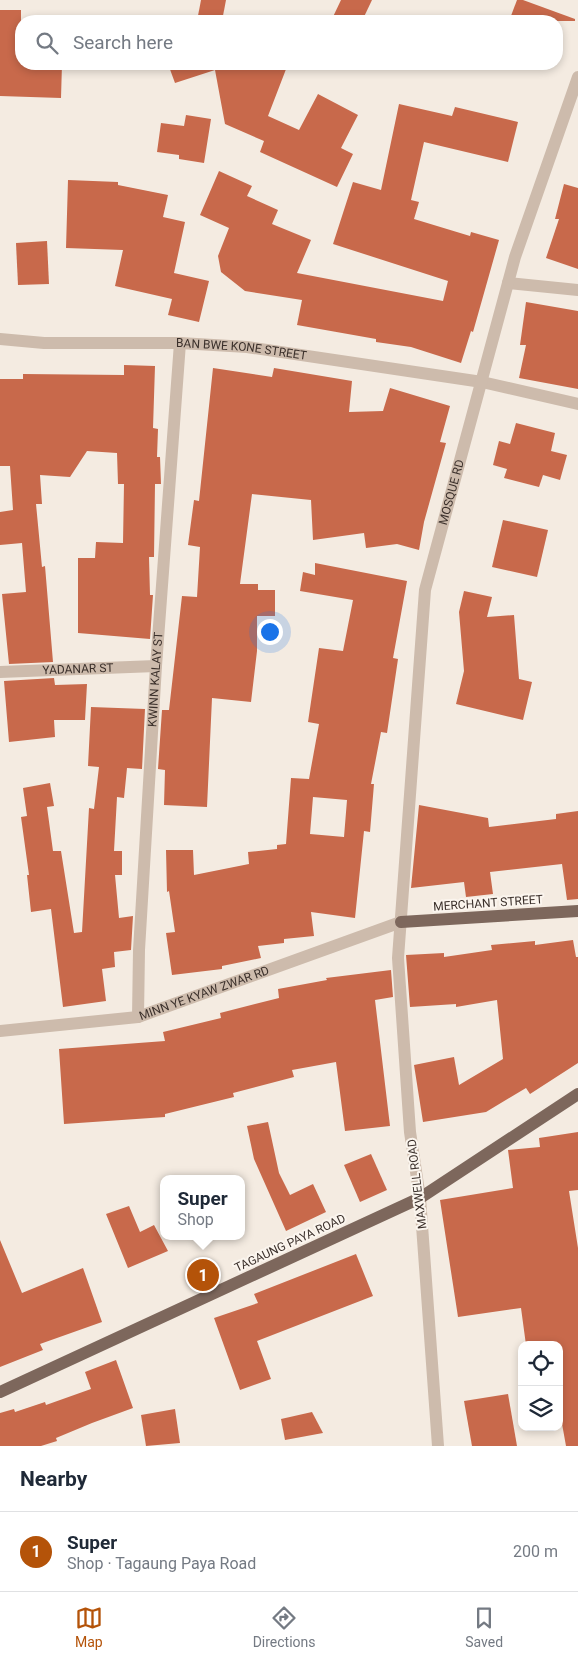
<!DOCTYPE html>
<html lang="en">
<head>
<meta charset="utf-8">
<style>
	body { margin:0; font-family:Roboto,sans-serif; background:#f6f6f7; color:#1f2937 }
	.controls { position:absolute; right:15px; bottom:15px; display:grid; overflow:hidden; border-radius:10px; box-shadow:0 2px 8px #0003 }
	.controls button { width:45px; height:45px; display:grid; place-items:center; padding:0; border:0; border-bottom:1px solid #e0e1e3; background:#fff; color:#1f2937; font:25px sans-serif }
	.you { position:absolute; left:269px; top:631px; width:18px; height:18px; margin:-12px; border:4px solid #fff; border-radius:50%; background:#1a73e8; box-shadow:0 0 0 8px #1a73e833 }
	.badge { display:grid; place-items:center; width:32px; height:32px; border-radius:50%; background:#b45309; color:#fff; font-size:16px; font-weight:700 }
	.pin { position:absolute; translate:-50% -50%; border:2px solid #fff; box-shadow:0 1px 5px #0006 }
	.popup { position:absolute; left:160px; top:1175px; width:85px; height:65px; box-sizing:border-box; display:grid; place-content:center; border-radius:10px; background:#fff; filter:drop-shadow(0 1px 4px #0005); font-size:16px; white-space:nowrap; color:#747a83 }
	.popup b { font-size:19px; color:#1f2937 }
	.popup::after { content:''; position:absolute; left:50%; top:100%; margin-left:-10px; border:10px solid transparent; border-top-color:#fff }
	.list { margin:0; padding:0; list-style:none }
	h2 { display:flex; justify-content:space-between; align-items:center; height:65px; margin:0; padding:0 20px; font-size:21px }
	h2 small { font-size:16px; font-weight:400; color:#747a83 }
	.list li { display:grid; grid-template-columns:32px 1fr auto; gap:15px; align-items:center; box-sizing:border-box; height:80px; padding:0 20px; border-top:1px solid #e0e1e3 }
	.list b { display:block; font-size:19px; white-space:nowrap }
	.list p { margin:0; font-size:16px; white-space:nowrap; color:#747a83 }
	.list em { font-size:16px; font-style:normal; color:#747a83 }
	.icon { flex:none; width:28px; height:28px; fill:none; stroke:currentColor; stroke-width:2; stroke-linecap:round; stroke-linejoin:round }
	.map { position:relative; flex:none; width:578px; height:1446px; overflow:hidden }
	.search { position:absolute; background:#fff; box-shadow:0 2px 8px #0003; left:15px; right:15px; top:15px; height:55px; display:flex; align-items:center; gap:12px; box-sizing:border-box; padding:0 18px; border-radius:20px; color:#747a83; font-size:19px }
	.sheet { height:145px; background:#fff }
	nav { display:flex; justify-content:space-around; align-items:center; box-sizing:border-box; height:70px; border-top:1px solid #e0e1e3; background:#fff; font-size:14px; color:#747a83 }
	nav a { display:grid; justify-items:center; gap:2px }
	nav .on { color:#b45309 }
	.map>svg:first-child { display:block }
	.building { fill:#c8694b; fill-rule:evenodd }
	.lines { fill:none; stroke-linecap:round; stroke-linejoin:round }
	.minor { stroke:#cdbbac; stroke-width:12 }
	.major { stroke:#7d675c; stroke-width:12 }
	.labels { text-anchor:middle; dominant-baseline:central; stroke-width:4; stroke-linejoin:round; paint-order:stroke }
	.street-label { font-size:12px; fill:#3b302b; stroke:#fbf5ee }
</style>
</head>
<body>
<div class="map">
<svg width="578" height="1446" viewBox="0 0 578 1446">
	<rect width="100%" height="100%" fill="#f4ebe1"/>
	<g class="building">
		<path d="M201 0H226L222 21H197Z"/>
		<path d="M341 0H372L362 21H331Z"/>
		<path d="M517 0H523L575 19V21H509Z"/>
		<path d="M0 10H21V64H62L61 98 0 96Z"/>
		<path d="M168 64H288L268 116 299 130 318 94 358 115 341 148 353 154 337 187 260 152 264 141 225 124 215 70 175 83Z"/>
		<path d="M399 104 452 116 455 107 518 122 508 162 424 142 411 200 419 202 414 219 470 236 471 232 499 240 473 332 471 331 461 363 411 347 376 342V339L297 325 302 300 245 291 221 272 218 256 229 228 200 215 219 171 252 186 247 196 278 210 272 224 311 240 297 273 443 301 448 281 333 244 353 182 381 190Z"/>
		<path d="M186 115 211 119 204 163 179 159V155L157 152 161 123 184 126Z"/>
		<path d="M68 180 118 182V185L168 195 163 217 185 222 174 273 209 281 199 322 168 315 172 299 115 286 123 250 66 248Z"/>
		<path d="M564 184 578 188V269L546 258 559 219H555Z"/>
		<path d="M47 241 49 284 18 285 16 243Z"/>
		<path d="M526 302 578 311V389L519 378 526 345H520Z"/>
		<path d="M124 365 155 366 153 428 158 429 157 457H160L161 484H155L154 557H149L150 595H153L150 639 78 633V558H95L96 542 123 543 124 484H118L117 453 87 451 70 477 40 475 42 504H36L42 567 45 566 53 662 9 664 2 594 26 592 22 543 0 545V512L13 510 10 466H0V379H23V374L124 375Z"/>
		<path d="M213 368 272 377 274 368 352 381 349 412 383 411 390 388 450 406 440 442 446 443 424 522 419 550 397 544 366 548 364 533 313 540 311 500 252 494 240 584H258V590H275V616H257V651L251 702 212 698 207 807 164 805 165 770 158 769 162 710H169L182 596 197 597 200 547 188 545 194 500 199 501Z"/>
		<path d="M516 423 555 433 551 451 567 455 560 480 543 475 539 487 504 478 507 469 493 465 499 441 510 444Z"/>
		<path d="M503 520 548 530 537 577 492 567Z"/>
		<path d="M315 563 407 581 393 658 398 659 387 733 381 732 371 784H374L370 832 364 831 355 918 311 912 314 936 284 939V943L258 946 261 958 222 966V969L172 975 166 933 175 932 169 891 167 892 166 850H193L194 875 249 864 248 852 277 849V845L286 844 291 778 309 779 319 724 308 722 319 648 343 651 353 600 300 591 303 572 315 575ZM313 797 347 800 344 837 310 834Z"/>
		<path d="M464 591 492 597 487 617 514 615 519 679 532 682 523 720 456 704 464 671 459 612Z"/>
		<path d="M54 678 55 685 87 684 85 720H54L55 737 9 742 4 681Z"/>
		<path d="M91 707 145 709 142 769 127 768 124 798 117 797 114 851H122V875H115L119 918 133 916 131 950 114 952 115 967 102 969 106 1001 63 1007 51 909 31 912 27 875H29L21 817 27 816 23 788 50 783 54 806 47 807 53 851H61L74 933 82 932 89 808 94 809 99 767 88 766Z"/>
		<path d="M419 805 488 818 489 827 556 819V814L578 811V899L567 900 562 864 490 872 493 894 466 897 464 882 411 888Z"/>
		<path d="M573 940 576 957H578V1063L530 1094 526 1088 486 1112 423 1122 414 1065 454 1057 459 1085 503 1059 497 1000 456 1007V1004L410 1007 406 955 444 953V957L492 950 491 945 535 941V945Z"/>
		<path d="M391 970 393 997 375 1000 390 1126 345 1131 336 1062 292 1070 294 1077 233 1093 234 1097 165 1114V1117L64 1124 59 1049 165 1041 163 1032 221 1018 220 1013 279 998 278 989 327 980 326 978Z"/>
		<path d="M268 1122 279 1173 290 1195 313 1184 326 1212 286 1231 254 1159 247 1126Z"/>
		<path d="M578 1132V1190L569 1191 578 1248V1446H566L559 1407V1385H563L559 1383V1345H526L521 1308 458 1317 440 1200 513 1188 508 1150 540 1147 539 1138Z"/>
		<path d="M371 1154 387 1190 360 1202 344 1165Z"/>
		<path d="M129 1206 140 1232 154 1225 168 1251 128 1268 106 1214Z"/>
		<path d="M0 1240 22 1293 83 1268 102 1322 40 1344 43 1350 0 1367Z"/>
		<path d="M356 1254 373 1296 257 1341 271 1379 240 1390 214 1318 258 1303 254 1294Z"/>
		<path d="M116 1360 133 1408 92 1423 56 1438 57 1441 41 1446H0V1413L14 1409 15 1412 45 1402 46 1405 91 1389 85 1372Z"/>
		<path d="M508 1394 517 1446H472L464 1401Z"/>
		<path d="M175 1409 180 1443 146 1446 141 1415Z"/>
		<path d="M312 1412 323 1433 285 1440 281 1419Z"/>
	</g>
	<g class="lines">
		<g class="minor">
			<path d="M508 283 578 290"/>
			<path id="s1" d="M0 339 44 343H180L247 347 482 382 578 404"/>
			<path id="s2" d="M0 672 156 666"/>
			<path id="s3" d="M138 1017 139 950 156 666 180 343"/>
			<path id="s4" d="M0 1031 138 1017 401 922"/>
			<path id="s5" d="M438 1446 420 1198 410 1132 398 958 425 590 515 257 578 77"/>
		</g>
		<g class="major">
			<path d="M401 922 578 911"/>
			<path d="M0 1392 420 1198 578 1094"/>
		</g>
	</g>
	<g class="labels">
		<g class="street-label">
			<text stroke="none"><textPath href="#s1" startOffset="242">BAN BWE KONE STREET</textPath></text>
			<text stroke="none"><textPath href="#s5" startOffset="960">MOSQUE RD</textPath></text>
			<text stroke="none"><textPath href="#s2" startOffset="78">YADANAR ST</textPath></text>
			<text stroke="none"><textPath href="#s3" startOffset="338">KWINN KALAY ST</textPath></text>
			<text transform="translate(488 903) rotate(-4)">MERCHANT STREET</text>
			<text stroke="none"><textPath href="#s4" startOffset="209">MINN YE KYAW ZWAR RD</textPath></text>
			<text transform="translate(417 1184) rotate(-97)">MAXWELL ROAD</text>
			<text transform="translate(290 1243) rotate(-25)">TAGAUNG PAYA ROAD</text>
		</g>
	</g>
</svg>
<div class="controls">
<button><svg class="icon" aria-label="locate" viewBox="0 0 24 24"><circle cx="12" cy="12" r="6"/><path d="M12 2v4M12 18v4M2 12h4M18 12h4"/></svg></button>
<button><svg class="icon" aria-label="layers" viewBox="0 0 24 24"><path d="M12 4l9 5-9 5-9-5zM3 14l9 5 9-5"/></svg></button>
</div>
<div class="you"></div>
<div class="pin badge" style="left:203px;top:1275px">1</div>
<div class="popup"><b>Super</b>Shop</div>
<div class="search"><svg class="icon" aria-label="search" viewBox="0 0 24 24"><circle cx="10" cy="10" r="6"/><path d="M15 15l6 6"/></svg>Search here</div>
</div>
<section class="sheet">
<h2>Nearby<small></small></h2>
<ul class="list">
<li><span class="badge">1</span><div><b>Super</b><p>Shop · Tagaung Paya Road</p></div><em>200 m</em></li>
</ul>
</section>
<nav>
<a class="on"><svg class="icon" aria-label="map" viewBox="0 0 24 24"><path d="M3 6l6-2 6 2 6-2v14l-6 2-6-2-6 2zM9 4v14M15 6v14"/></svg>Map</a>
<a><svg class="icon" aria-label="directions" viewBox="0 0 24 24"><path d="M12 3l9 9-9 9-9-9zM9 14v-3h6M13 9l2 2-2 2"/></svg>Directions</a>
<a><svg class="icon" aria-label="saved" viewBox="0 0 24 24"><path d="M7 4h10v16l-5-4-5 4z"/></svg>Saved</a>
</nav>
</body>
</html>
